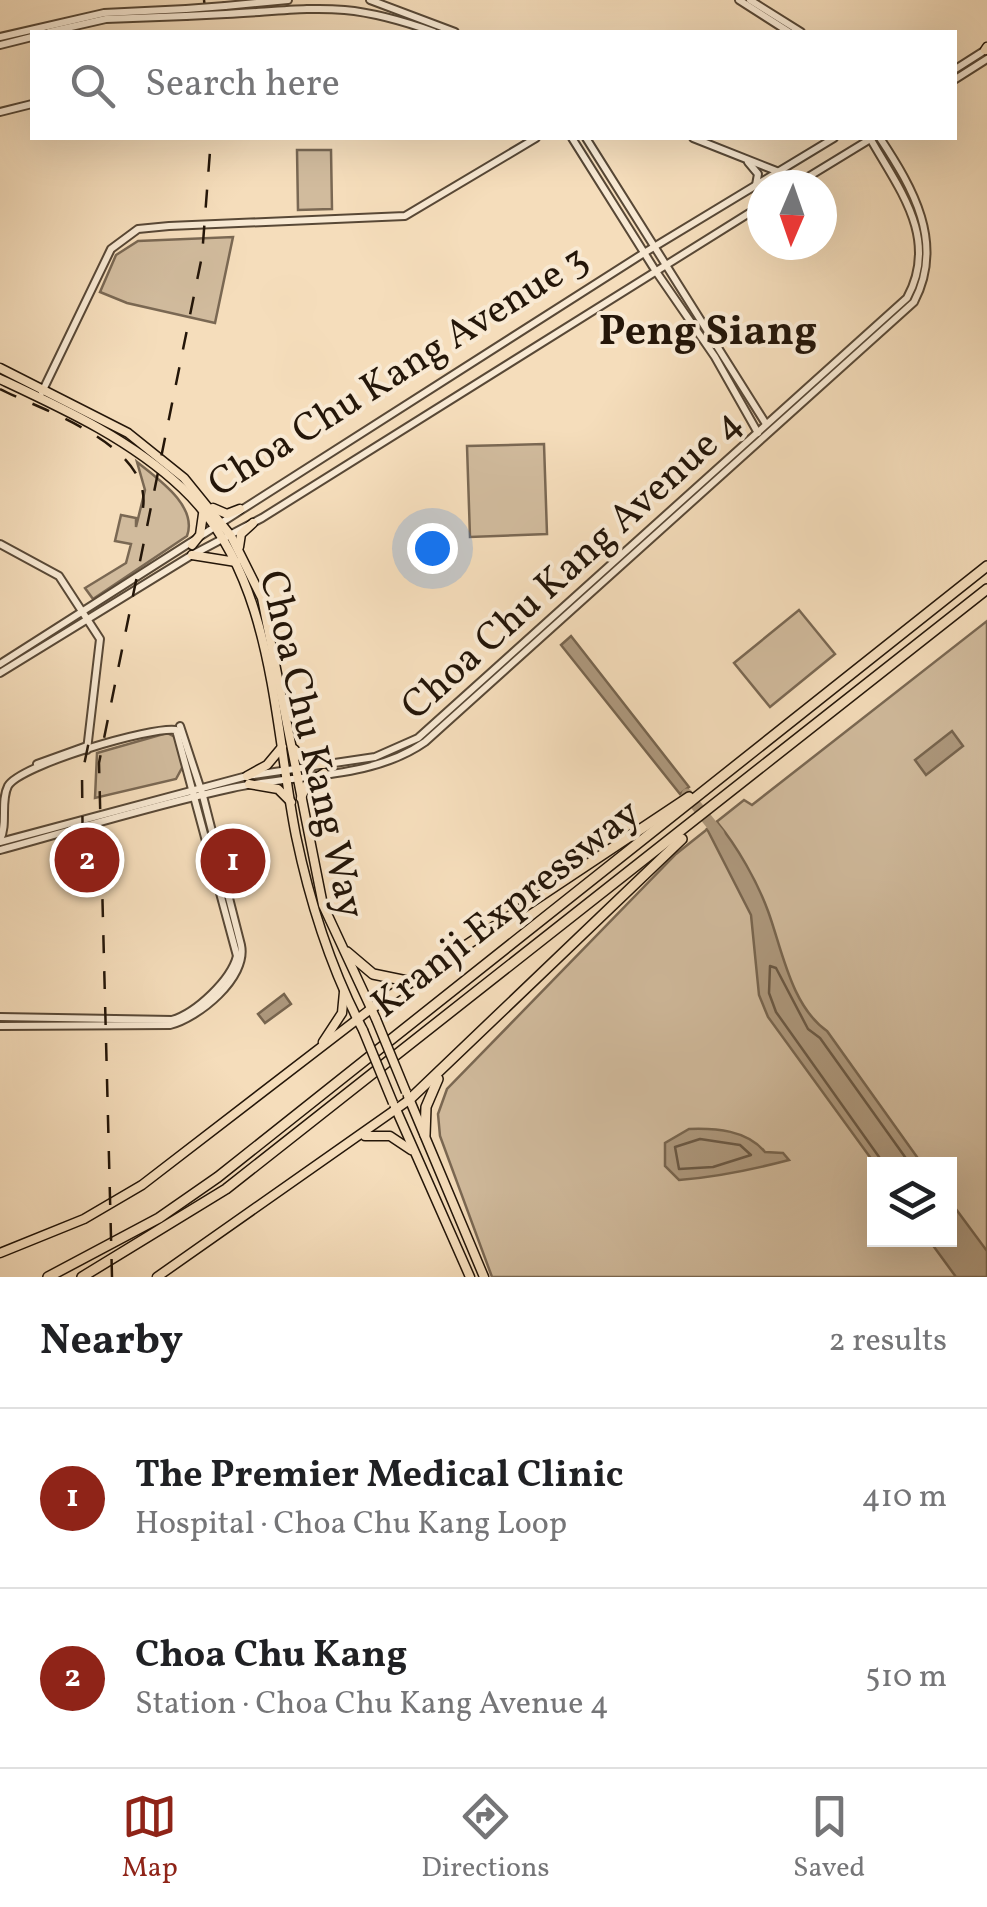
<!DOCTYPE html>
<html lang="en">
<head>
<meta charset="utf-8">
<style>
	body { margin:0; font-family:Vollkorn,serif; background:#f6f6f6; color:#202124 }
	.controls { position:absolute; right:30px; bottom:30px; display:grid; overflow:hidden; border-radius:0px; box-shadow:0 10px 40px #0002 }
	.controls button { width:90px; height:90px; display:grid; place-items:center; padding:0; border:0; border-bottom:2px solid #e0e0e0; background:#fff; color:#202124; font:50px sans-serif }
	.compass { position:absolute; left:747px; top:170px; width:90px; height:90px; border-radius:50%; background:#fff; box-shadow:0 10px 40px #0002; rotate:182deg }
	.you { position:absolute; left:432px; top:548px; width:35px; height:35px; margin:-25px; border:8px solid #fff; border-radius:50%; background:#1a73e8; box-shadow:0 0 0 15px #1a73e833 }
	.badge { display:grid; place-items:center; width:65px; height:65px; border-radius:50%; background:#8f2418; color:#fff; font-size:32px; font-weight:700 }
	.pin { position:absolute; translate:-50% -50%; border:5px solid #fff; box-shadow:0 2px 10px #0006 }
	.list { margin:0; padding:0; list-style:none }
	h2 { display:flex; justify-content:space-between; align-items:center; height:130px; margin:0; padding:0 40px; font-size:42px }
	h2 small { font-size:32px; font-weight:400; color:#757577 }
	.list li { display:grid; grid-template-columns:65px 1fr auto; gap:30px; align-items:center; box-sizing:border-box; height:180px; padding:0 40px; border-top:2px solid #e0e0e0 }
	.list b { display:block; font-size:38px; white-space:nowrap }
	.list p { margin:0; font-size:32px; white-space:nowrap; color:#757577 }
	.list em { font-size:32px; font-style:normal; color:#757577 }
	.icon { flex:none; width:55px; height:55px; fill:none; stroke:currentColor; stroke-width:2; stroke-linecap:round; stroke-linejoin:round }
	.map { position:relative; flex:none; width:987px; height:1277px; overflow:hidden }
	.search { position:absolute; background:#fff; box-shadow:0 10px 40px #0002; left:30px; right:30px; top:30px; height:110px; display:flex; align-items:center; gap:25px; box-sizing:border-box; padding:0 35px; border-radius:0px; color:#757577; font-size:38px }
	.sheet { height:490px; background:#fff }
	nav { display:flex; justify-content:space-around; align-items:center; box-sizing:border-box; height:140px; border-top:2px solid #e0e0e0; background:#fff; font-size:28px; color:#757577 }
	nav a { display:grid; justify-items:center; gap:5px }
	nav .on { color:#8f2418 }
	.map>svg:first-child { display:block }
	.green { fill:#d1bb9d; stroke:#7a6853; stroke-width:2.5; fill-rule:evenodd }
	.water { fill:#ae997e; stroke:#77654f; stroke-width:2.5 }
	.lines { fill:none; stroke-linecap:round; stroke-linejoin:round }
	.shore { stroke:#695844; stroke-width:2.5 }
	.river { stroke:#ae997e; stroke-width:11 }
	.minor-casing { stroke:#584836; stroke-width:10 }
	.major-casing { stroke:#241609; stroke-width:11 }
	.highway-casing { stroke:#241609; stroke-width:12 }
	.minor { stroke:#f8e9d3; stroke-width:6 }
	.major { stroke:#f5ddbb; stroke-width:8 }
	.highway { stroke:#f5ddbb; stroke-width:9 }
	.rail { stroke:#241609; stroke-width:2.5; stroke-dasharray:18 18; stroke-linecap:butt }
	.minor-bridge-casing { stroke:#584836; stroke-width:10; stroke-linecap:butt }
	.major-bridge-casing { stroke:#241609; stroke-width:11; stroke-linecap:butt }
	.minor-bridge { stroke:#f8e9d3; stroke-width:6 }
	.major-bridge { stroke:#f5ddbb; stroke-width:8 }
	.labels { text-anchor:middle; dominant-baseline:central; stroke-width:8; stroke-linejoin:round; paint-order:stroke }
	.street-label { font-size:40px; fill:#241609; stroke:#f8e9d3 }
	.neighbourhood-label { font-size:42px; font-weight:bold; fill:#241609; stroke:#f8e9d3 }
</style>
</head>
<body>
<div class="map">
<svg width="987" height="1277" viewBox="0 0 987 1277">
	<rect width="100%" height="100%" fill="#f5ddbb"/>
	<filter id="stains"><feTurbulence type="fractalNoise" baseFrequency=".002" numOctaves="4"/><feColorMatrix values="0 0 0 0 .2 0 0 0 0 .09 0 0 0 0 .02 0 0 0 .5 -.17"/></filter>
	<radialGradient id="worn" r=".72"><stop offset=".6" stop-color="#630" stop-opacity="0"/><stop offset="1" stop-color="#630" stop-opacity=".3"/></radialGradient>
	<g class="green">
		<path d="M297 150H331L332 209 298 210Z"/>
		<path d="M233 237 215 323 127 303 100 292 116 255 138 241Z"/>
		<path d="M544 444 547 534 470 537 467 446Z"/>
		<path d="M137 462C158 479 198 506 187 536L93 599 85 588 126 563 131 544 115 541 121 515 136 518V527L145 490Z"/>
		<path d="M799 610 835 654 770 707 734 663Z"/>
		<path d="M987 621V1277H492L440 1136 438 1114 447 1089 676 854 744 800 752 805ZM874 1164H950V1240H874Z"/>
		<path d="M167 733 175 737 183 766 176 779 95 798 97 753Z"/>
	</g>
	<g class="water">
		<path d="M571 636 689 787 680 794 561 645Z"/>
		<path d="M952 731 963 746 926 775 915 760Z"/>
		<path d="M717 822C737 846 757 881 768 911 782 949 791 1006 827 1031L922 1164H875L768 1017 759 995 751 915 707 829Z"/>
		<path d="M284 994 291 1004 265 1023 258 1014Z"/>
		<path d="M689 1129C716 1128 747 1130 765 1152L783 1153 789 1160C751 1170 717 1177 679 1180L665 1166V1143Z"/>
		<path d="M950 1201 987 1251V1277H956L929 1240H950Z"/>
	</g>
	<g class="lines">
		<g class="shore">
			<path d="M700 1139 740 1145 751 1155 713 1167 679 1169 675 1147Z"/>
			<path d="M884 1164 776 1012 769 993 770 966 776 968 808 1029 820 1038 910 1164"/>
		</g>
		<path class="river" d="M687 794 719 834"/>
		<defs>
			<g id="minor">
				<path d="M370 0 455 32"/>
				<path d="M739 0 789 32"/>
				<path d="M750 0 801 32"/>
				<path d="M225 6 288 0"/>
				<path d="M226 14C317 9 345 0 434 32"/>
				<path d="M49 32 106 19 186 16"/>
				<path d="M0 37 104 13 186 9"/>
				<path d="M0 45 32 37"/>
				<path d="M954 70 987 49"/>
				<path d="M954 80 987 59"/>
				<path d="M0 112 32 104"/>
				<path d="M572 138 655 270 715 357 758 433"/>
				<path d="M586 138 766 424"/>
				<path d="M693 138 779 172"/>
				<path d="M748 162 758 174 756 185"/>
				<path d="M795 185 872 138"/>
				<path d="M42 392 111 249 138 229 169 226 405 216 536 138"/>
				<path d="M0 544 59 576 100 639 87 750"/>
				<path d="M0 664 644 253 834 138"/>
				<path d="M0 673 192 555 262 518 762 205"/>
				<path d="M37 764 87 746"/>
				<path d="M0 840C8 824 0 802 8 786 20 765 152 726 176 730L237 956"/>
				<path d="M0 842 247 776 375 757 418 738 907 298C940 238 898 188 870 138"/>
				<path d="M0 850C77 829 154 805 232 788 295 774 371 780 425 742L914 302C945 243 913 188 880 138"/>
				<path d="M0 1017 172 1020C196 1013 231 980 237 956"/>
				<path d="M0 1026 170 1025C198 1018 248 978 241 945L203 796 180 726"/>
			</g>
			<g id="major">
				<path d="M985 50 987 47"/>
				<path d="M0 368 128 433 184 478 231 536 262 598 323 905 376 1019"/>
				<path d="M0 379C64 409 130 439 182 488 275 575 273 721 296 836 310 903 331 969 363 1030"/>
				<path d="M213 508 227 514 240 509"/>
				<path d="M192 545 200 535 203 514"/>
				<path d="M239 547 241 534 253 523"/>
				<path d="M192 555 236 562"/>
				<path d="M294 749 306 762 323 764"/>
				<path d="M247 776 267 765 282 747"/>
				<path d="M249 784 278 789 291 802"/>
				<path d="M301 798 307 784 324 773"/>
				<path d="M323 1042 342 1013 344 992"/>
				<path d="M408 1096 484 1277"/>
				<path d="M395 1107 470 1277"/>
				<path d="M365 1136H390L411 1150"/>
				<path d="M0 1253 84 1219 142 1185 372 1008"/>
				<path d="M157 1277 409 1100"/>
			</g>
			<g id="highway">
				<path d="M347 952 373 974 407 981"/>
				<path d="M372 1008 689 797"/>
				<path d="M409 1100 682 839"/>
				<path d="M425 1135 426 1107 438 1079"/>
				<path d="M48 1277 159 1218 218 1177 987 566"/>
				<path d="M82 1277 226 1189 987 589"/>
			</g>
		</defs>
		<use href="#minor" class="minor-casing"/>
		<use href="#major" class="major-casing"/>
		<use href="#highway" class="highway-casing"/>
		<use href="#minor" class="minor"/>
		<use href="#major" class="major"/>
		<use href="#highway" class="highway"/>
		<g class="rail">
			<path d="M204 0 208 32"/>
			<path d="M0 389C46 412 152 445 143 508"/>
			<path d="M83 870 82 775 90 736"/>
			<path d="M112 1277 99 763 202 256 211 138"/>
		</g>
		<defs>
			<g id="minor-bridge">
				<path d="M186 9 225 6"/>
				<path d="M186 16 226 14"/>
			</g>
			<g id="major-bridge">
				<path d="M376 1019 406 1092"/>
				<path d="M363 1030 393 1103"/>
			</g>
		</defs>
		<use href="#minor-bridge" class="minor-bridge-casing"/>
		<use href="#major-bridge" class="major-bridge-casing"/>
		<use href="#minor-bridge" class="minor-bridge"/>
		<use href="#major-bridge" class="major-bridge"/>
	</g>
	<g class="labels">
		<g class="street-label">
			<text transform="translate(399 373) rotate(-32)">Choa Chu Kang Avenue 3</text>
			<text transform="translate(573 566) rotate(-42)">Choa Chu Kang Avenue 4</text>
			<text transform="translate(310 745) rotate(77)">Choa Chu Kang Way</text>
			<text transform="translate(507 910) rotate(-38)">Kranji Expressway</text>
		</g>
		<g class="neighbourhood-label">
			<text x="708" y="333">Peng Siang</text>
		</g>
	</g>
	<rect width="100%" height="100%" filter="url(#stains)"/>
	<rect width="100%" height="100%" fill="url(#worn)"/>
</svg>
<div class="controls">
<button><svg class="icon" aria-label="layers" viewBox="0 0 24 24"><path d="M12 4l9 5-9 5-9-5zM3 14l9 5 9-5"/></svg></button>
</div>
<svg class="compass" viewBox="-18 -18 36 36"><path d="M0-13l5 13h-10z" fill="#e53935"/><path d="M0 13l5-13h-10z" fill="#757577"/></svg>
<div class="you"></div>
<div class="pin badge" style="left:233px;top:861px">1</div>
<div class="pin badge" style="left:87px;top:860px">2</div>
<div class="search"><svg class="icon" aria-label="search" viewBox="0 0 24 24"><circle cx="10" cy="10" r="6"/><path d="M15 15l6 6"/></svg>Search here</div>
</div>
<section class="sheet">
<h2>Nearby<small>2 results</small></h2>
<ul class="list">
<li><span class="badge">1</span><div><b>The Premier Medical Clinic</b><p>Hospital · Choa Chu Kang Loop</p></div><em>410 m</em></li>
<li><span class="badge">2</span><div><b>Choa Chu Kang</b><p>Station · Choa Chu Kang Avenue 4</p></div><em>510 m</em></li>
</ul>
</section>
<nav>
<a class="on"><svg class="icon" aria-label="map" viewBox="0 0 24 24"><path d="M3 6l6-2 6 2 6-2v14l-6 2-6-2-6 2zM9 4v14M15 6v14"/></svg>Map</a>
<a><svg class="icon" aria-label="directions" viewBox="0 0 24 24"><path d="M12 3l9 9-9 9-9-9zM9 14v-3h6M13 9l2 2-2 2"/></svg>Directions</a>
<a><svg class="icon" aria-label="saved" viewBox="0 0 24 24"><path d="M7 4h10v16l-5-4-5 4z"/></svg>Saved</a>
</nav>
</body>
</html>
